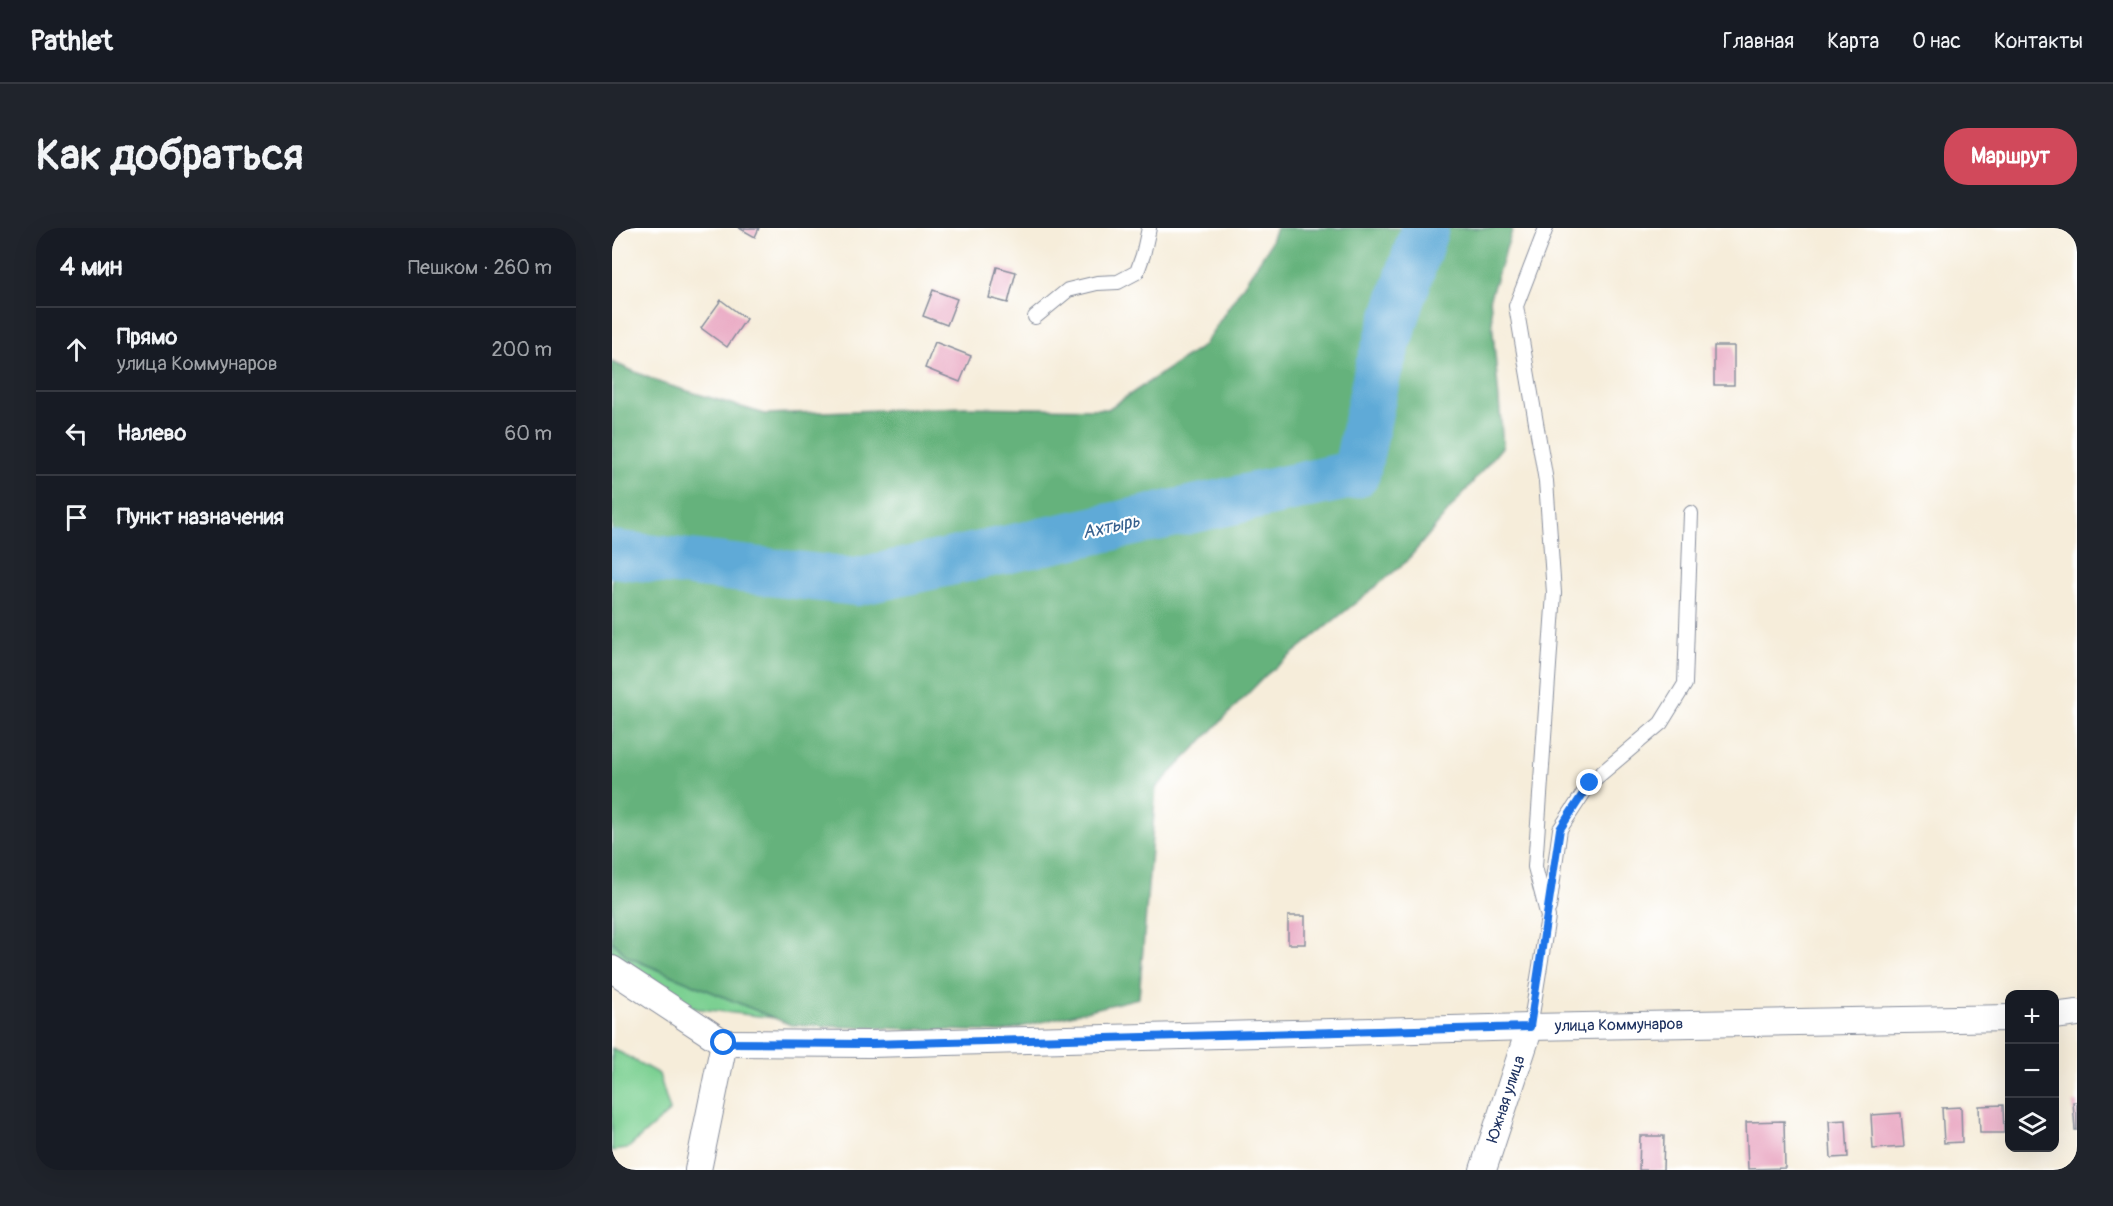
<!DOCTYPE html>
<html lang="ru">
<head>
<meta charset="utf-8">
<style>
	body { margin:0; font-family:Pangolin,sans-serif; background:#20242c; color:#f1f3f6 }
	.controls { position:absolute; right:18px; bottom:18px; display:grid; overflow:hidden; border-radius:12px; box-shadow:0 6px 24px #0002 }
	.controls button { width:54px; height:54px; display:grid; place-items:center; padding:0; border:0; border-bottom:2px solid #363941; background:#171b24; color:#f1f3f6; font:30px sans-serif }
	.stop { position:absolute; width:18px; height:18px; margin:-14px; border:4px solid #1a73e8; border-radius:50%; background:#fff }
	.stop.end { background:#1a73e8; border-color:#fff; box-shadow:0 2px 6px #0008 }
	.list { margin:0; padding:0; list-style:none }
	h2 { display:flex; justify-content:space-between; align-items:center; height:78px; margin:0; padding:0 24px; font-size:26px }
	h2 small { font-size:20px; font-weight:400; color:#9ea1a6 }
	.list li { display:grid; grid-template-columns:39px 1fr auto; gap:18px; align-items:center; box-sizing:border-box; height:84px; padding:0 24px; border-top:2px solid #363941 }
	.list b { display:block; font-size:22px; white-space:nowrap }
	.list p { margin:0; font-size:20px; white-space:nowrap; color:#9ea1a6 }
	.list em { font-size:20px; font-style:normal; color:#9ea1a6 }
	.icon { flex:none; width:33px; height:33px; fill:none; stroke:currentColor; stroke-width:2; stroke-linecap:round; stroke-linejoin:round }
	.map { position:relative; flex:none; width:1465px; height:942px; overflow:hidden; border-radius:24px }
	header { display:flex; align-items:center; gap:36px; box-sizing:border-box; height:84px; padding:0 30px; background:#171b24; border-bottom:2px solid #363941 }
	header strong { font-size:28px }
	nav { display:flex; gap:33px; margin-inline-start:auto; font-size:21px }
	.intro { display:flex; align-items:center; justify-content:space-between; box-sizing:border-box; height:144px; padding:0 36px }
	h1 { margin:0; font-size:42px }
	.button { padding:15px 27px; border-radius:24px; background:#d1495b; color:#fff; font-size:21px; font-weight:700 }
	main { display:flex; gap:36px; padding:0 36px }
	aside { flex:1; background:#171b24; border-radius:24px; box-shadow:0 6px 24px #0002 }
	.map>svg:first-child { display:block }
	.green { fill:#7cd092; stroke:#4c8078; stroke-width:1.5 }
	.forest { fill:#65b27c; stroke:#40706d; stroke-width:1.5 }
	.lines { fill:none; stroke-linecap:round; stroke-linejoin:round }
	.river { stroke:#5faad7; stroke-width:48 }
	.building { fill:#eaabc5 }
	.service-casing { stroke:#888e9c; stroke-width:16 }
	.minor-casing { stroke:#888e9c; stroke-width:28 }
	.service { stroke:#fff; stroke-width:14 }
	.minor { stroke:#fff; stroke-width:26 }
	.route { stroke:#1a73e8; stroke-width:8 }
	.labels { text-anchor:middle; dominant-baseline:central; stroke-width:4.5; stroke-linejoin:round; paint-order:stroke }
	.street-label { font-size:16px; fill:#1b2f5e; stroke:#fff }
	.water-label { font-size:18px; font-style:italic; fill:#36608e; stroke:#fff }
</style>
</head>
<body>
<header>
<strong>Pathlet</strong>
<nav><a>Главная</a><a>Карта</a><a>О нас</a><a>Контакты</a></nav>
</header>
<div class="intro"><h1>Как добраться</h1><a class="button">Маршрут</a></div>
<main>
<aside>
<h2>4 мин<small>Пешком · 260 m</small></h2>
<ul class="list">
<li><svg class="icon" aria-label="ahead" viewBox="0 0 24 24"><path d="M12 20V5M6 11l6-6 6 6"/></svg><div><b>Прямо</b><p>улица Коммунаров</p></div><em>200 m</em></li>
<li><svg class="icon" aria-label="left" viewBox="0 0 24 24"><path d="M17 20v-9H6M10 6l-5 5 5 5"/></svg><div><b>Налево</b></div><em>60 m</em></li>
<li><svg class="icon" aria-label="arrive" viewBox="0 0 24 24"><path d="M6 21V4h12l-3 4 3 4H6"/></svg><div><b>Пункт назначения</b></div></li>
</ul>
</aside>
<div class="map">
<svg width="1465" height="942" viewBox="0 0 1465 942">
	<rect width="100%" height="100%" fill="#fff"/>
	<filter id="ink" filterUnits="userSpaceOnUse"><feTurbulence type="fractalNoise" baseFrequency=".0167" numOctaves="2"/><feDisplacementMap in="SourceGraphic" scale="12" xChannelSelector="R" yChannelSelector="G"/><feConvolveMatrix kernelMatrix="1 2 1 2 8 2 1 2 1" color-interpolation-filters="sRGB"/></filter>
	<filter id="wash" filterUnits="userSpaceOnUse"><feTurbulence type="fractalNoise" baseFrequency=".008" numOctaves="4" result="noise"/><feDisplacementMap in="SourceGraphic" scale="24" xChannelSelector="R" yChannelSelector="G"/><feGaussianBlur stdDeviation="1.35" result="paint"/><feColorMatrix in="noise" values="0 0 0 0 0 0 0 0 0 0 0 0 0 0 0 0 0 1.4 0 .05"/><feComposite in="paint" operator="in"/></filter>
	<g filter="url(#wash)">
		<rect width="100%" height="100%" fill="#f6edda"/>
		<g class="green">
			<path d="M0 713 16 729 163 790 64 778 0 725Z"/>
			<path d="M0 820 47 846 58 883 15 921 0 923Z"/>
		</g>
		<path class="forest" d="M664 0H901L878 69 891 218 794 334 653 448 544 560 527 770 389 804 179 797 16 729 0 713V134L49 155 153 186 353 179 496 181 591 118 656 20Z"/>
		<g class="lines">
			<path class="river" d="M0 326 244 354 744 246 766 142 813 0"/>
		</g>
		<g id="blocks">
			<g class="building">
				<path d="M127 0H147L143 9Z"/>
				<path d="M385 39 404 44 396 75 377 70Z"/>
				<path d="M321 62 345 71 335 97 311 88Z"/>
				<path d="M109 72 134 91 115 119 89 100Z"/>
				<path d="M323 114 359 128 348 154 313 140Z"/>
				<rect x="1102" y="118" width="20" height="39"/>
				<rect x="676" y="688" width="17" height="28"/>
				<path d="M1461 874H1465V902H1463Z"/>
				<path d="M1391 877 1392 905H1368L1367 878Z"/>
				<path d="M1349 879 1350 914 1332 915 1330 880Z"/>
				<path d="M1289 885 1292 919 1261 921 1259 887Z"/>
				<path d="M1234 892 1236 929 1219 930 1217 893Z"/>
				<path d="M1172 893 1173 940 1136 941 1134 894Z"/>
				<path d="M1028 908H1052L1051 942H1027Z"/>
			</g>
		</g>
	</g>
	<g filter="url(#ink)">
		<use href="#blocks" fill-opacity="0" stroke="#888e9c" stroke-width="1.5"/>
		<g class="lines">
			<defs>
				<g id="service">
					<path d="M423 89 456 62 485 55 506 54 525 44 531 27 537 0"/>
					<path d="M937 680 948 601 978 555 1049 495 1073 456 1079 285"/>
					<path d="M918 799 936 689 923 639 942 365 934 253 904 78 934 0"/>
				</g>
				<g id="minor">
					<path d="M0 741 112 815"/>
					<path d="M1442 788 1465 785"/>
					<path d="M112 815 258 816 918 799 1398 790"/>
					<path d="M86 942 112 815"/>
					<path d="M871 942 918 799"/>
				</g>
			</defs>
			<use href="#service" class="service-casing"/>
			<use href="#minor" class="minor-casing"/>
			<use href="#service" class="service"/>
			<use href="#minor" class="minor"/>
		</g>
	</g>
	<g class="lines" filter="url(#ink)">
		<path class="route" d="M112 815 258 816 918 799 948 601 978 555"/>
	</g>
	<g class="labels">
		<g class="street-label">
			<text transform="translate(1007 797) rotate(-1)">улица Коммунаров</text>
			<text transform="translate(894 871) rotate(-72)">Южная улица</text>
		</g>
		<g class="water-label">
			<text transform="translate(499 299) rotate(-12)">Ахтырь</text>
		</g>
	</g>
</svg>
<div class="controls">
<button>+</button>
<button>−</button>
<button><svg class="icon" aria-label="layers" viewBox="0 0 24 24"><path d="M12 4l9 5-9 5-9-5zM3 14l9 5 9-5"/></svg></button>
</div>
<div class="stop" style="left:112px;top:815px"></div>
<div class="stop end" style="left:978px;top:555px"></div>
</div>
</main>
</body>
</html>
